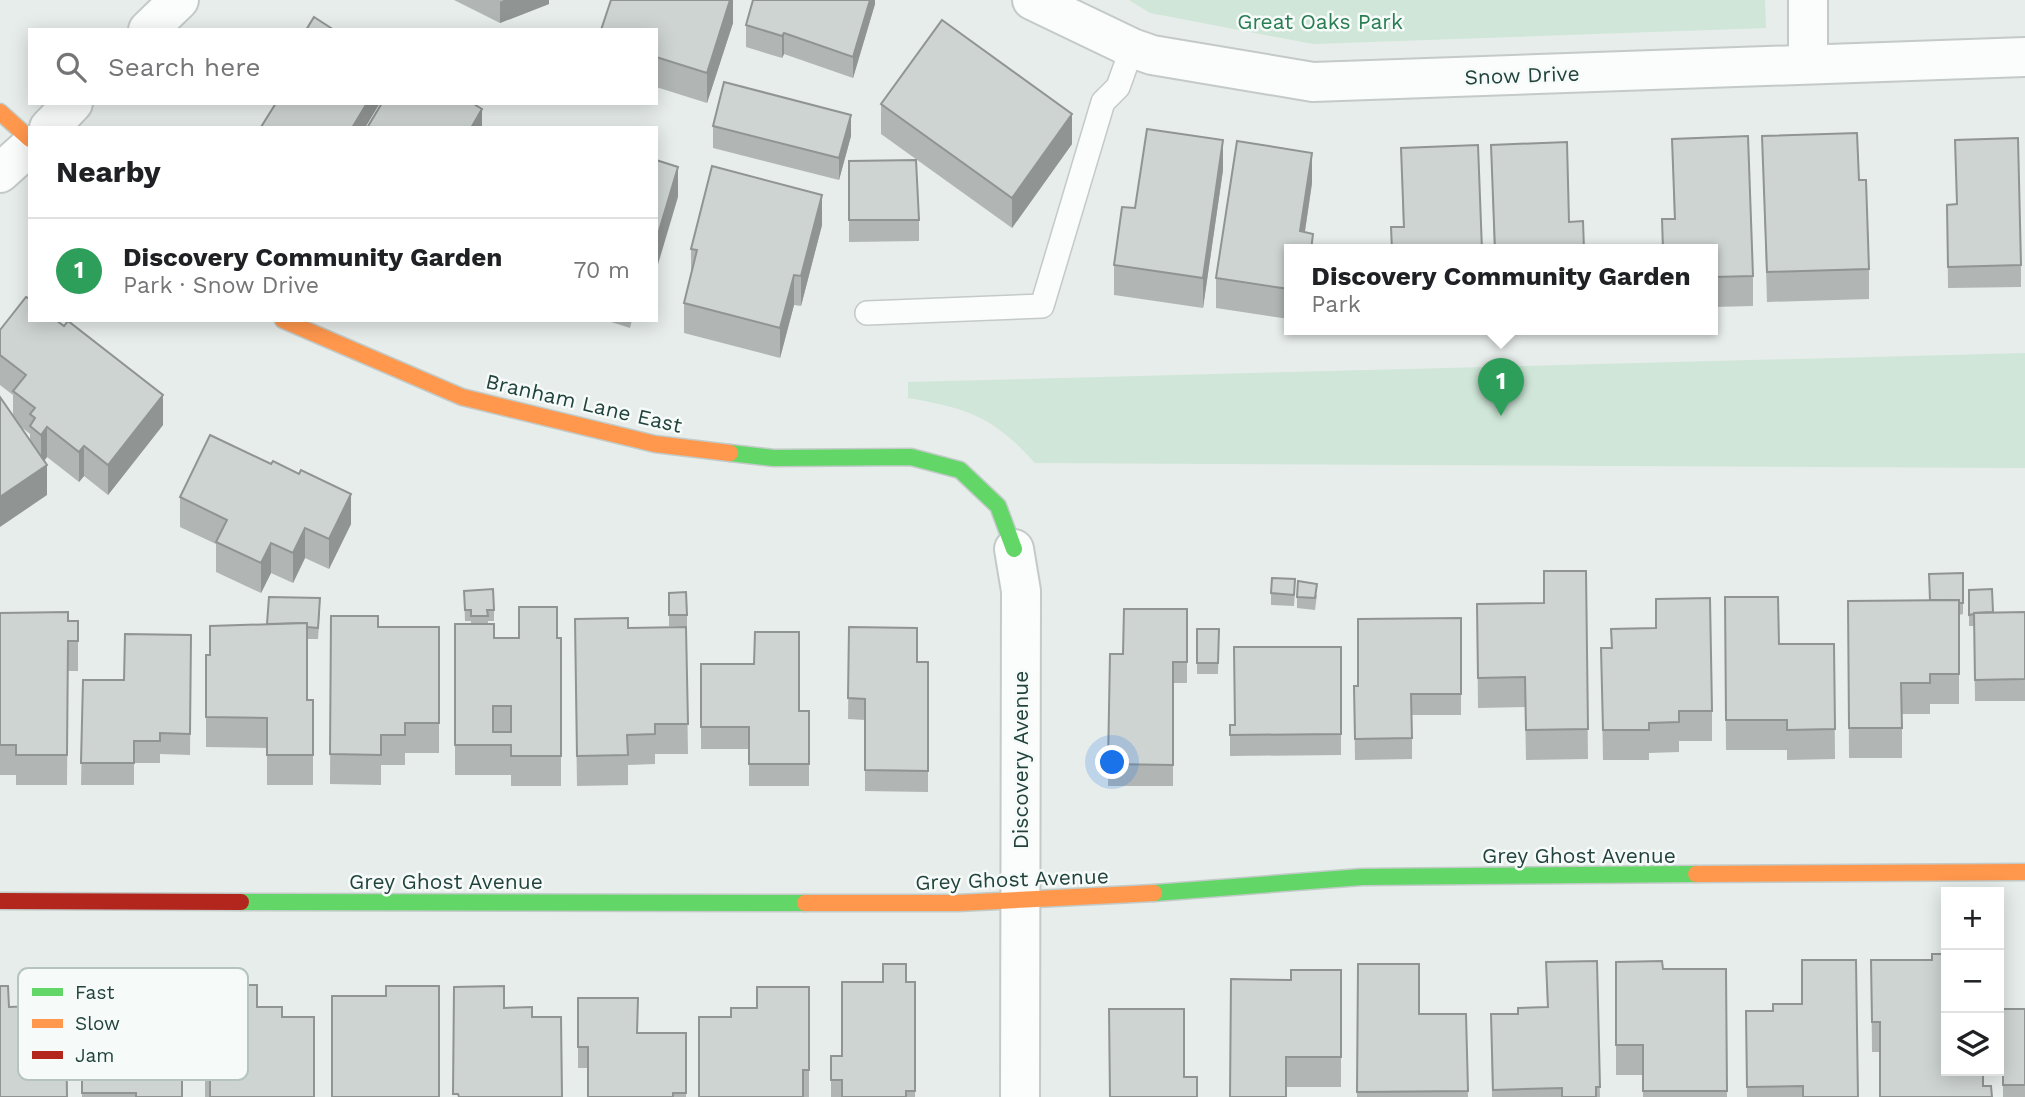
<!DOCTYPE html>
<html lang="en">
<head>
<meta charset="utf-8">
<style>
	body { margin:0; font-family:"Work Sans",sans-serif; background:#f6f6f6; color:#202124 }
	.controls { position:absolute; right:21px; bottom:21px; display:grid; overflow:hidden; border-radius:0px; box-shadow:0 4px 18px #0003 }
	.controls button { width:63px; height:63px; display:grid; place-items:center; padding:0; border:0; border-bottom:2px solid #e0e0e0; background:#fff; color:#202124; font:35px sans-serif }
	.you { position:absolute; left:1113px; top:763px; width:24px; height:24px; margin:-18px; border:5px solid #fff; border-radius:50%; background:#1a73e8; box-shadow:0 0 0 10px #1a73e833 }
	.badge { display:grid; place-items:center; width:46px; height:46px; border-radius:50%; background:#677e7a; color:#fff; font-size:23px; font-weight:700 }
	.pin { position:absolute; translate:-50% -58px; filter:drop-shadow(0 2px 4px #0008) }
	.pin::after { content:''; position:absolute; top:37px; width:24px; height:21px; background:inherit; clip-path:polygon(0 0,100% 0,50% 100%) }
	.popup { position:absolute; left:1284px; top:244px; width:434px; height:91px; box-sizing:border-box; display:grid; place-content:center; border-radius:0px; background:#fff; filter:drop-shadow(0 2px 5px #0005); font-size:23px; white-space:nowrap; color:#757577 }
	.popup b { font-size:26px; color:#202124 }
	.popup::after { content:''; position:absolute; left:50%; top:100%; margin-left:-14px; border:14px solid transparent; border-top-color:#fff }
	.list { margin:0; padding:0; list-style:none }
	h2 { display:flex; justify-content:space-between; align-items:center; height:91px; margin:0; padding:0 28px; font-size:30px }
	h2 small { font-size:23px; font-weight:400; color:#757577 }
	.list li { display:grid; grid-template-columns:46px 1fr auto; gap:21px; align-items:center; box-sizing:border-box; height:105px; padding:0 28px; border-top:2px solid #e0e0e0 }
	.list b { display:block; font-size:26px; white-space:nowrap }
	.list p { margin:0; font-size:23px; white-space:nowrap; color:#757577 }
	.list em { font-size:23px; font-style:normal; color:#757577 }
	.icon { flex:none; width:38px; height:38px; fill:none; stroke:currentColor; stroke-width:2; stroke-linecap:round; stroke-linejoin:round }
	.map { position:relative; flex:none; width:2025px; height:1097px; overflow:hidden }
	.search { position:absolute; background:#fff; box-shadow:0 4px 18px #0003; left:28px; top:28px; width:630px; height:77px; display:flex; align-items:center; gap:18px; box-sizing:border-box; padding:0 24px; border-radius:0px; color:#757577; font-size:26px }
	.panel { position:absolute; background:#fff; box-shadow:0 4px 18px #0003; left:28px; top:126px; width:630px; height:196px; border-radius:0px }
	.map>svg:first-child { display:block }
	.green { fill:#cfe6d8 }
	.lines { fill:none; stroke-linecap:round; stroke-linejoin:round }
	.lane-casing { stroke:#c4cac8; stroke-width:26 }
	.street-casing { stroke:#c4cac8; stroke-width:42 }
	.fast-casing { stroke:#c2cbc8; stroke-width:19 }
	.slow-casing { stroke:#c2cbc8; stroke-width:19 }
	.jam-casing { stroke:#c2cbc8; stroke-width:19 }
	.lane { stroke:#fbfcfc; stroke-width:23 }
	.street { stroke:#fbfcfc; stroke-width:38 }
	.fast { stroke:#63d668; stroke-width:16 }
	.slow { stroke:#ff974d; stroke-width:16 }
	.jam { stroke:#b3261e; stroke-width:16 }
	.wall { fill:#b1b6b5; fill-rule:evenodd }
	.shaded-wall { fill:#909493 }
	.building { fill:#ced4d2; stroke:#909493; stroke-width:2; fill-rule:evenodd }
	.labels { text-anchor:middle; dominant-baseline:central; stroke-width:5; stroke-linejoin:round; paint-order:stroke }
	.park-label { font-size:21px; fill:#297d52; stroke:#f6fbf9 }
	.street-label { font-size:21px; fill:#22433d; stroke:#f6fbf9 }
	.key { fill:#f6fbf9; stroke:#b6c4c1; stroke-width:2 }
	.key-label { font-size:19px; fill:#22433d }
</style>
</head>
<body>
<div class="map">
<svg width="2025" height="1097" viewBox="0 0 2025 1097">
	<rect width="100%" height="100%" fill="#e7edea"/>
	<g class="green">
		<path d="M1129 0H1765L1766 28 1313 44 1150 13Z"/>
		<path d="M2025 353V468L1035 463C994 417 967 408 908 398V382Z"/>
	</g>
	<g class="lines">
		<defs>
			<path id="lane" d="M867 313 1042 306 1103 102 1118 87 1132 48"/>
			<g id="street">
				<path d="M1032 0 1132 48 1152 55 1313 82 2025 57"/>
				<path d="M1808 0V62"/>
				<path d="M148 30 179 0"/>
				<path d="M49 128 73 103"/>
				<path d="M0 173 30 146"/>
				<path d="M1014 549 1021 591 1020 1097"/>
			</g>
			<g id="fast">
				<path d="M730 453 774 458 911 457 960 470 998 506 1014 549"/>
				<path d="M1154 893 1362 877 1696 874"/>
				<path d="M241 902 805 903"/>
			</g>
			<g id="slow">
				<path d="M0 112 30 139"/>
				<path d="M283 320 462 397 655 444 730 453"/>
				<path d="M1696 874 2025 872"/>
				<path d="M805 903H958L1154 893"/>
			</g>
			<path id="jam" d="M0 901 241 902"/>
		</defs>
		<use href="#lane" class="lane-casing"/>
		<use href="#street" class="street-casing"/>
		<use href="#fast" class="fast-casing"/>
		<use href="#slow" class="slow-casing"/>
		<use href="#jam" class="jam-casing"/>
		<use href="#lane" class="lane"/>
		<use href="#street" class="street"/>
		<use href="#fast" class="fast"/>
		<use href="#slow" class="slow"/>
		<use href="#jam" class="jam"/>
	</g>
	<g class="wall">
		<path d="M454 0H549V4L500 23Z"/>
		<path d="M611 0H733V23L707 103 656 87V30Z"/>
		<path d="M875 0V4L853 78 784 54 782 58 746 47V25Z"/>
		<path d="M881 104 1072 144 1012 228 881 134Z"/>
		<path d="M713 126 851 136 839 180 713 148Z"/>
		<path d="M1762 136 1859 180 1869 269V299L1767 302Z"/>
		<path d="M1672 139 1753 276V306L1713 307V250H1662V219H1674Z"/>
		<path d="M1955 140 2021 265V287L1948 288 1947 205 1957 204Z"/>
		<path d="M1491 145 1569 222 1584 250H1494Z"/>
		<path d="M1401 148 1482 250H1391V227H1403Z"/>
		<path d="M849 161 919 220V241L849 242Z"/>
		<path d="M1223 170 1203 308 1114 295V265L1135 208Z"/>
		<path d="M1312 183 1305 232 1313 250H1289V319L1216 308V278Z"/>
		<path d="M822 225 801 306 794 305 780 358 684 333V303L691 275V249Z"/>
		<path d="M605 320H632L630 328Z"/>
		<path d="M0 330 163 425 108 495 84 476 79 482 47 457 44 461 47 495 13 416V395L0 385ZM20 426 30 434V440Z"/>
		<path d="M180 497 351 524 329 569 305 558 293 583 271 573 261 593 216 572V544L180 527Z"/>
		<path d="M1544 571H1586L1588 759 1526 760 1525 707 1478 708 1477 604 1544 603Z"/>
		<path d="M1963 573V614L1959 615V704H1930V714H1902V758H1849L1848 601 1930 600Z"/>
		<path d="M1969 590 1993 612H2025V701H1975L1974 626H1969Z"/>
		<path d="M464 591 494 610V621H488V624L494 638H561V786H511V775H455V624H471V621H465Z"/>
		<path d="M1295 591 1294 606 1271 605V593Z"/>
		<path d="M669 593 687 615V626H669Z"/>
		<path d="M1317 595 1315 610 1297 608V597Z"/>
		<path d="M1725 597 1779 644H1834L1835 759 1787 760V750H1726Z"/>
		<path d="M1187 609V683H1173V786H1108L1110 654H1123Z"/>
		<path d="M320 610 318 639H307V700H313V785H267V748L206 747V655H210L267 624Z"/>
		<path d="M0 613 68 621H78V671H68L67 785H16V775H0Z"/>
		<path d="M331 616 378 627H439V753H405V765H381V785L330 784Z"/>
		<path d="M1461 618V715H1412V759L1355 760 1354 686H1358Z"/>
		<path d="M686 627 688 754H655V764L628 765V785L577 786 575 649 628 628Z"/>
		<path d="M849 627 917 662H928V792L865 791V720L848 719Z"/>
		<path d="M1197 629H1219L1218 674H1197Z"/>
		<path d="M1611 629 1712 711V741H1679V752L1649 753V760H1603L1601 648H1611Z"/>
		<path d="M191 635 190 755 160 754V763H134V785H81L83 680H124Z"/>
		<path d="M1341 647V755L1230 756V725H1235Z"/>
		<path d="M701 664 799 711H809V786H749V749H701Z"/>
		<path d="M1871 960 1983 1086 1880 1052H1872Z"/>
		<path d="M1597 961 1600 1097H1492L1491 1014H1518V1008L1547 1007 1546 962Z"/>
		<path d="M1616 962 1663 969H1726L1727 1097H1643V1075H1616Z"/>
		<path d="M1358 964 1419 1014H1466L1468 1097H1357Z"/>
		<path d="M1341 970V1087H1286L1230 1097Z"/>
		<path d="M906 982H915V1097H831V1056H842Z"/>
		<path d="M205 985 282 1017 314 1097H205Z"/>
		<path d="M809 987V1097H699L731 1017Z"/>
		<path d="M191 994V1069H182V1097H82V1030H128Z"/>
		<path d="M578 998 638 1033H686V1097H588V1068H578Z"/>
		<rect x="2003" y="1009" width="22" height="88"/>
		<path d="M1746 1011 1858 1097H1747Z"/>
	</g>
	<g class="shaded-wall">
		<path d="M504 0H549V4L500 23V2Z"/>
		<path d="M726 0H733V23L707 103V73Z"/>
		<path d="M870 0H875V4L853 78V57Z"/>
		<path d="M784 33V54L782 58V36Z"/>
		<path d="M367 103H380L365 128H352Z"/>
		<path d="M482 109V128H471Z"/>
		<path d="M1072 114V144L1012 228V198Z"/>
		<path d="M851 115V136L839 180V158Z"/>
		<path d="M1223 140V170L1203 308V278Z"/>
		<path d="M1312 153V183L1302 250 1300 231Z"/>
		<path d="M678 167V197L656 271V241Z"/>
		<path d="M822 195V225L801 306V276Z"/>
		<path d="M794 275V305L780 358V328Z"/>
		<path d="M163 395V425L108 495V465Z"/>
		<path d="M47 427V457L41 465V435Z"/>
		<path d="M84 446V476L79 482V452Z"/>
		<path d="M47 465V495L0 527V497Z"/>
		<path d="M351 494V524L329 569V539Z"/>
		<path d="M305 528V558L293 583V553Z"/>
		<path d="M271 543V573L261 593V563Z"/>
	</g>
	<g class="building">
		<path d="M611 0H730L707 73 656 57V30H601Z"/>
		<path d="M753 0H870L853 57 784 33 782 36 746 25Z"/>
		<path d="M314 17 334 30H306Z"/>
		<path d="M942 20 1072 114 1012 198 881 104Z"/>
		<path d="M724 82 851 115 839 158 713 126Z"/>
		<path d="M276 103H367L352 128H263L261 127Z"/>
		<path d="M382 103H472L482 109 471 128H367Z"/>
		<path d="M1147 129 1223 140 1203 278 1114 265 1122 207 1135 208Z"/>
		<path d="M1857 133 1859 180H1866L1869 269 1767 272 1762 136Z"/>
		<path d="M1748 136 1753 276 1713 277V250H1663L1662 219H1675L1672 139Z"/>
		<path d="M2018 138 2021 265 1948 267 1947 205 1957 204 1955 140Z"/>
		<path d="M1237 141 1312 153 1300 231 1313 234 1311 250H1289V289L1216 278Z"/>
		<path d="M1567 142 1569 222 1583 221 1584 250H1495L1491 145Z"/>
		<path d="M1478 145 1482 250H1392L1391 227H1404L1401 148Z"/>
		<path d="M656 160 678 167 656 241Z"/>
		<path d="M916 160 919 220H849V161Z"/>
		<path d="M712 166 822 195 801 276 794 275 780 328 684 303 697 250 691 249Z"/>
		<path d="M26 297 30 299V320H56L64 326 68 321 163 395 108 465 84 446 79 452 47 427 41 435 30 426 35 418 30 414 35 408 13 391 26 375 0 355V330Z"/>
		<path d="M0 397 47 465 0 497Z"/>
		<path d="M210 435 271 464 273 461 299 474 301 470 351 494 329 539 305 528 293 553 271 543 261 563 216 542 227 520 180 497Z"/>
		<path d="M1544 571H1586L1588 729 1526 730 1525 677 1478 678 1477 604 1544 603Z"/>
		<path d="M1963 573V603H1959V600H1930L1929 574Z"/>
		<path d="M1272 578 1295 579 1294 595 1271 593Z"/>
		<path d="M1298 581 1317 584 1315 598 1297 597Z"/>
		<path d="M493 589 494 610H487L488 616H471V610H465L464 591Z"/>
		<path d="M1992 589 1993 612 1974 613V614L1969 615V590Z"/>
		<path d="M686 592 687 615H669V593Z"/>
		<path d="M269 597 320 598 318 628 307 627V623L267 624Z"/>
		<path d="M1725 597H1778L1779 644H1834L1835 729 1787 730V720H1726Z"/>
		<path d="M1710 598 1712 711H1679V722L1649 723V730H1603L1601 648H1612L1611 629 1656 628V599Z"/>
		<path d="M1959 600V674H1930V683H1901L1902 728H1849L1848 601Z"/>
		<path d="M519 607H557V638H561V756H511V745H455V624H494V638H519ZM493 706H511V732H493Z"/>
		<path d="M1124 609H1187V662H1173V765L1108 764 1110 654H1123Z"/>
		<path d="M68 612V621H78V641H68L67 755H16V745H0V613Z"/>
		<path d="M2025 612V679L1975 680 1974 613Z"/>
		<path d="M331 616H378V627H439V723H405V735H381V755L330 754Z"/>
		<path d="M628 618V628L686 627 688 724H655V734L627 735 628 755 577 756 575 619Z"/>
		<path d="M1461 618V694H1411L1412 738 1355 739 1354 686H1358V619Z"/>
		<path d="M307 623V700H313V755H267V718L206 717V655H210V626Z"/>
		<path d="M849 627 917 628V662H928V771L865 770V699L848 698Z"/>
		<path d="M1197 629H1219L1218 663H1197Z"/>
		<path d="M755 632H799V711H809V764H749V727H701V664H754Z"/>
		<path d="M125 634 191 635 190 734 160 733V741H134V763H81L83 680H124Z"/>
		<path d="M1234 647H1341V734L1230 735V725H1235Z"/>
		<path d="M1932 954H1946V1071H1983V1086H1991L1992 1097H1880V1022H1872L1871 960H1932Z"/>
		<path d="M1802 960H1856L1858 1097H1803V1086L1747 1087 1746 1011H1773V1004H1802Z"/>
		<path d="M1597 961 1600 1087H1596V1097H1562V1088L1493 1090 1491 1014H1518V1008L1548 1007 1546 962Z"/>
		<path d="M1662 961 1663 969H1726L1727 1091H1643V1045H1616V962Z"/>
		<path d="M883 964H906V982H915V1091H906V1097H842V1080H831V1056H842V982H883Z"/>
		<path d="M1358 964H1419V1014H1466L1468 1091 1357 1092Z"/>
		<path d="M1291 970H1341V1057H1286V1097H1230L1231 979 1291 980Z"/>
		<path d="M205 985H257V1007H282V1017H314V1097H210V1068H205Z"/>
		<path d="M0 986H8L9 1007 37 1006V1017L66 1016 67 1097H0Z"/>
		<path d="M386 986H439V1097H332V996H386Z"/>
		<path d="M504 986V1008L532 1007V1017H561L562 1097H459L458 1094H453L454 987Z"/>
		<path d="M757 987H809V1070H803V1097H699V1017H731V1008H757Z"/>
		<path d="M128 994H191V1048H182V1097H136V1093H82V1030H129Z"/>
		<path d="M578 998H638L637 1033H686V1093H673V1097H588V1047H578Z"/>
		<path d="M1109 1009H1184V1077H1197V1097H1110Z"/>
		<rect x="2003" y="1009" width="22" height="76"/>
	</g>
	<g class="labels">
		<g class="park-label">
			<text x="1320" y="21">Great Oaks Park</text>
		</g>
		<g class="street-label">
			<text transform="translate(1522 75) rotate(-2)">Snow Drive</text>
			<text transform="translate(584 403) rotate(13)">Branham Lane East</text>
			<text transform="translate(1020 760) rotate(-90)">Discovery Avenue</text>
			<text x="1579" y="855">Grey Ghost Avenue</text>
			<text transform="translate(1012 879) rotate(-2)">Grey Ghost Avenue</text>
			<text x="446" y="881">Grey Ghost Avenue</text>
		</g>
	</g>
	<rect x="18" y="968" width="230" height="112" rx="10" class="key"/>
	<rect x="32" y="988" width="31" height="8" fill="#63d668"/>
	<rect x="32" y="1019" width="31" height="9" fill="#ff974d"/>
	<rect x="32" y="1051" width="31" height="8" fill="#b3261e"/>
	<g class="key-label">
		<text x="75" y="999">Fast</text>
		<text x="75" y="1030">Slow</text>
		<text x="75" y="1062">Jam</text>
	</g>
</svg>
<div class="controls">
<button>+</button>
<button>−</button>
<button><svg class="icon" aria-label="layers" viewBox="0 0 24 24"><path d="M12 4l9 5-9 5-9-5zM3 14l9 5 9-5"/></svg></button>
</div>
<div class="you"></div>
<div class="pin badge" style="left:1501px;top:416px;background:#2e9e5b">1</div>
<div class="popup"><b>Discovery Community Garden</b>Park</div>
<div class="search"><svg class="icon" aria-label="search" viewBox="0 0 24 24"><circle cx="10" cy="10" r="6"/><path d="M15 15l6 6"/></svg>Search here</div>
<section class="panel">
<h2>Nearby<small></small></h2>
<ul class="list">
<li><span class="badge" style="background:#2e9e5b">1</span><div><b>Discovery Community Garden</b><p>Park · Snow Drive</p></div><em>70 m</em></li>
</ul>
</section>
</div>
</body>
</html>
